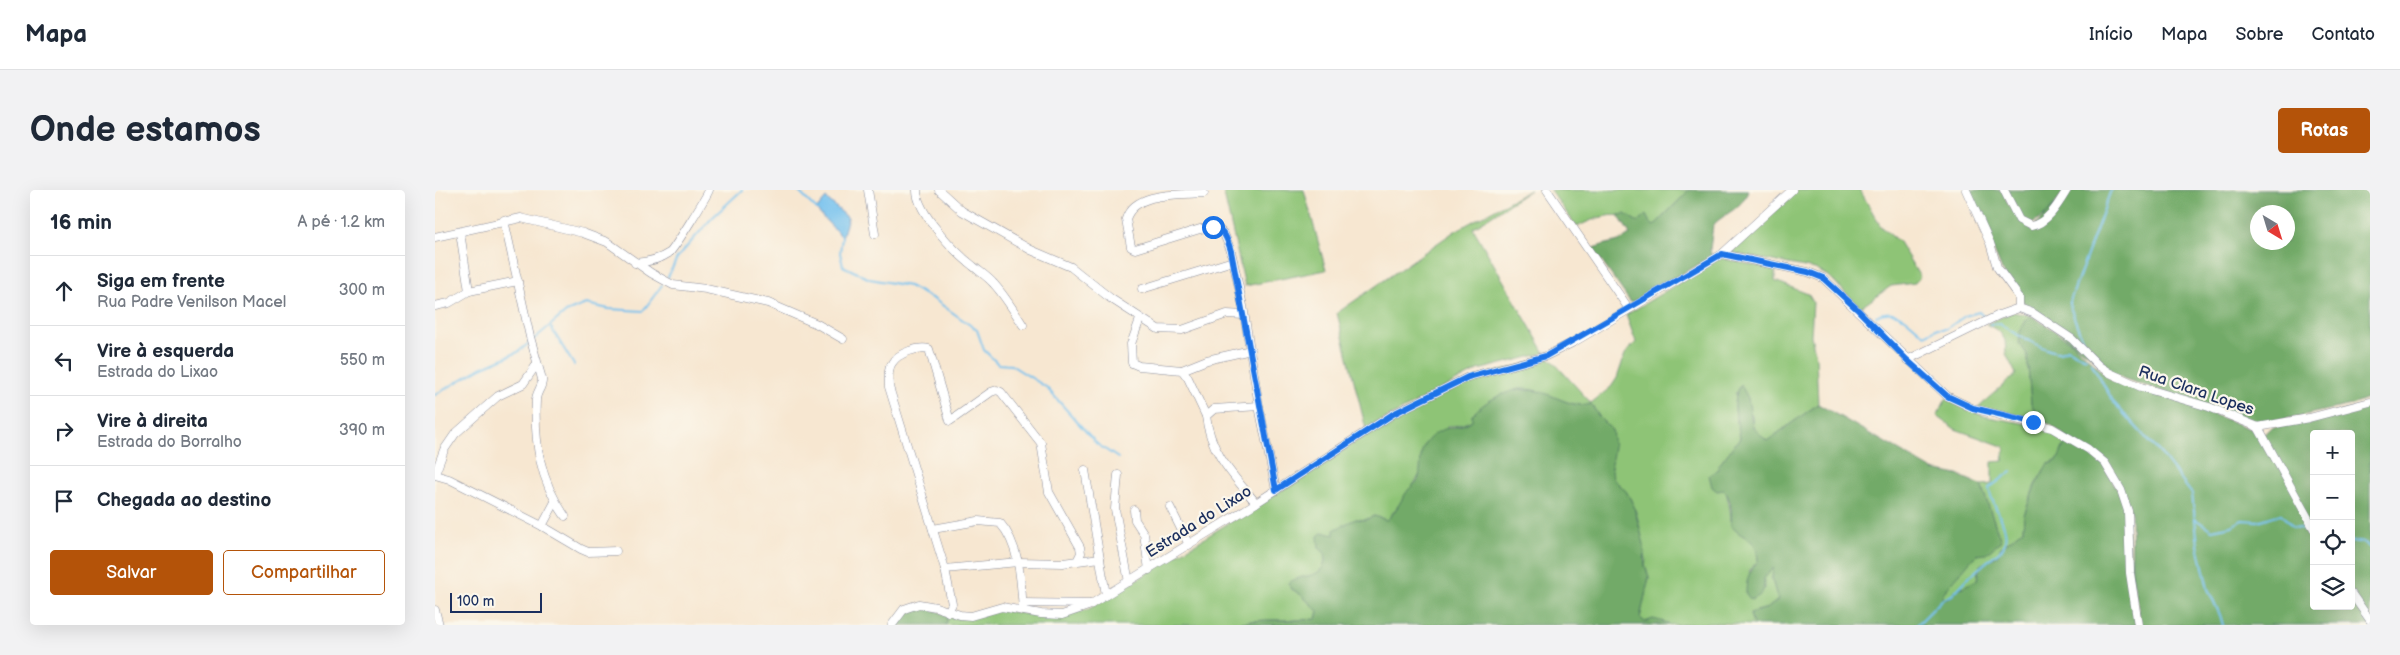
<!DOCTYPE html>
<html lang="pt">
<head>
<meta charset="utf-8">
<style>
	body { margin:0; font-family:"Balsamiq Sans",sans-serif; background:#f2f2f3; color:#1f2937 }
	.controls { position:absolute; right:15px; bottom:15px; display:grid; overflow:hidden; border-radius:5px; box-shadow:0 5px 20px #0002 }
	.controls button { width:45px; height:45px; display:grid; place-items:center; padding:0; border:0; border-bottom:1px solid #e0e1e3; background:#fff; color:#1f2937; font:25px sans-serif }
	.compass { position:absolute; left:1815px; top:15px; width:45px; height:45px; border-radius:50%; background:#fff; box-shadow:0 5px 20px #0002; rotate:142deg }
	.scale { position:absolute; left:15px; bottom:12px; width:92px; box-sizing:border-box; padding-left:5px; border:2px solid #1b2f5e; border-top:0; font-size:14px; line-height:18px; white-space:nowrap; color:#1b2f5e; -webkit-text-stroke:4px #fbf7ec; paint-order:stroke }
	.stop { position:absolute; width:15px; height:15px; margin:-11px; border:4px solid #1a73e8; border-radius:50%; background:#fff }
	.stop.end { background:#1a73e8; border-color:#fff; box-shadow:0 1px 5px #0008 }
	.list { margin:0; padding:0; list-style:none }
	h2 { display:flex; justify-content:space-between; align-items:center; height:65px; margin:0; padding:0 20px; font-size:21px }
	h2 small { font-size:16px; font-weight:400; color:#747a83 }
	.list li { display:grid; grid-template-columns:32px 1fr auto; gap:15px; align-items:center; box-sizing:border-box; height:70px; padding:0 20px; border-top:1px solid #e0e1e3 }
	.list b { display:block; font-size:19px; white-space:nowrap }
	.list p { margin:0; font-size:16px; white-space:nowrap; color:#747a83 }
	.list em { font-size:16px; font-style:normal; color:#747a83 }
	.actions { display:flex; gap:10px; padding:15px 20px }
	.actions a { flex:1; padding:11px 0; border:1px solid #b45309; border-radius:5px; text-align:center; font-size:18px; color:#b45309 }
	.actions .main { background:#b45309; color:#fff }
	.icon { flex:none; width:28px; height:28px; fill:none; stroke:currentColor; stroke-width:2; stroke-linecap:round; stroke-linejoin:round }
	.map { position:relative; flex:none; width:1935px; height:435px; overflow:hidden; border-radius:5px }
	header { display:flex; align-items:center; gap:30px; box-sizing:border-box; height:70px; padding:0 25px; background:#fff; border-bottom:1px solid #e0e1e3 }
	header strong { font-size:24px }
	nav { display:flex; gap:28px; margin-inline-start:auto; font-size:18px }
	.intro { display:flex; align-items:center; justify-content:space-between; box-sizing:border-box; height:120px; padding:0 30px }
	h1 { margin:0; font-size:35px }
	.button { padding:12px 22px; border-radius:5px; background:#b45309; color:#fff; font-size:18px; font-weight:700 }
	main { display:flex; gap:30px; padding:0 30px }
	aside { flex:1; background:#fff; border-radius:5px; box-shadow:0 5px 20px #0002 }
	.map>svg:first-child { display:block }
	.green { fill:#8ec476; stroke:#547a6a }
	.forest { fill:#72aa67; stroke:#466c62; fill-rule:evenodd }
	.water { fill:#74c1ee; stroke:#4878a6 }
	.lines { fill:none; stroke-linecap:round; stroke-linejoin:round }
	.stream { stroke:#74c1ee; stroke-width:2 }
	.street-casing { stroke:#898b98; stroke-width:9 }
	.street { stroke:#fff; stroke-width:8 }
	.route { stroke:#1a73e8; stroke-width:6 }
	.labels { text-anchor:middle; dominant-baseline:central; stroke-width:4.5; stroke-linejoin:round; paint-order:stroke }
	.street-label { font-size:16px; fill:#1b2f5e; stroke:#fbf7ec }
</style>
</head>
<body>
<header>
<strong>Mapa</strong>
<nav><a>Início</a><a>Mapa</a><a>Sobre</a><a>Contato</a></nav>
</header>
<div class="intro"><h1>Onde estamos</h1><a class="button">Rotas</a></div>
<main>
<aside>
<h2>16 min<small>A pé · 1.2 km</small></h2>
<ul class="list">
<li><svg class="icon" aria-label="ahead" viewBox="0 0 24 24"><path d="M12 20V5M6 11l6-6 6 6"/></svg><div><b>Siga em frente</b><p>Rua Padre Venilson Macel</p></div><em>300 m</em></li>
<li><svg class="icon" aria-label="left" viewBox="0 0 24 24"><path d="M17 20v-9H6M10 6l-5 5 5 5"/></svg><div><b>Vire à esquerda</b><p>Estrada do Lixao</p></div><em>550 m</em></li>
<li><svg class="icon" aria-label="right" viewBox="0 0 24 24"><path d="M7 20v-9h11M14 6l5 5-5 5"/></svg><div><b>Vire à direita</b><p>Estrada do Borralho</p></div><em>390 m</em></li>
<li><svg class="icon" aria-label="arrive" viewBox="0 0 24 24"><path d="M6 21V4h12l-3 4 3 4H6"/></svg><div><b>Chegada ao destino</b></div></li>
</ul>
<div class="actions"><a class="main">Salvar</a><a>Compartilhar</a></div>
</aside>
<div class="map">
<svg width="1935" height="435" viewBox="0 0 1935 435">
	<rect width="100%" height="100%" fill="#fbf7ec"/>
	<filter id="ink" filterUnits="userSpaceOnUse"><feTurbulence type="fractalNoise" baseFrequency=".02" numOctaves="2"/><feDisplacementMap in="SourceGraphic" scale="10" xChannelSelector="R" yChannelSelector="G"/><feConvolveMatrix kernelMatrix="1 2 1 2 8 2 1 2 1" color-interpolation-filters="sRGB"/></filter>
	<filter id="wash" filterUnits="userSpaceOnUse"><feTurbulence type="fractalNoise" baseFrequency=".0096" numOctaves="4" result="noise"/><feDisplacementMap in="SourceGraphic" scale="20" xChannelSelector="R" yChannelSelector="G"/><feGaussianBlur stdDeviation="1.12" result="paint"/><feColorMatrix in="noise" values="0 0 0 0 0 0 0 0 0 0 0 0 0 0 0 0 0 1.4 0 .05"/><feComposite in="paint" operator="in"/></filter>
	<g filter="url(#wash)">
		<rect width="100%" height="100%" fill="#f7e7d1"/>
		<g class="green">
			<path d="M788 0H869L891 80 810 96Z"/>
			<path d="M1095 0 1038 38 1110 163 1043 180 931 239 902 123 1020 41Z"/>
			<path d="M1115 0H1254L1219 36 1209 29 1203 32C1182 20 1163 26 1142 37Z"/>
			<path d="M1362 0H1425L1446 37 1464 52 1485 87 1480 93 1456 96 1425 118 1395 87 1380 79 1296 63Z"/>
			<path d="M1285 68 1340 80V91L1373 104 1378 112 1376 146 1381 166 1383 214 1332 251 1318 237 1317 225 1301 202 1300 219 1305 248 1284 275C1288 296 1297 314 1296 336 1311 352 1322 345 1323 371L1314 381 1330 399 1329 388 1338 377 1337 390 1343 410 1333 418 1315 423 1318 435 1282 433 1234 435 1233 433 1210 432 1205 428 1214 387 1210 376 1211 370C1206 347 1204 318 1190 300 1187 296 1181 293 1179 290 1174 283 1178 251 1177 240L1165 228 1156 214C1134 220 1109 197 1085 199 1080 200 1075 204 1071 207 1053 219 1035 237 1013 236L985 284C984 288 956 326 952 330L939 326 930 330 921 329 900 345H893L889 377 880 385 864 388 855 398 865 404 883 421 881 429C852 432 822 427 794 435H511L513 426 522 428 566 420 615 428 654 419 844 302 957 228 1046 186 1115 168 1156 213 1176 197 1182 188 1190 164 1201 152 1191 125Z"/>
			<path d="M1578 122 1597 126 1584 153 1592 164 1596 213 1604 229 1575 226 1543 217 1581 184 1571 164 1570 150 1564 141 1551 134Z"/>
			<path d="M1511 209 1548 226 1609 237 1632 248 1623 270 1612 275 1600 295 1589 325 1588 340 1566 357 1562 366 1552 371 1543 380 1542 390 1519 401 1517 406 1510 410 1507 407 1509 402C1520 389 1533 364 1551 363L1565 348 1546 295 1557 294V272L1568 271 1570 257 1520 239 1502 226Z"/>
		</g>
		<g class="forest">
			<path d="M1254 0H1313C1308 19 1291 22 1278 35L1275 60 1277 67 1196 113 1158 59C1169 52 1186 54 1195 44L1183 25 1190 24 1203 32 1211 25 1215 33 1219 36Z"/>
			<path d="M1534 0H1567L1573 14 1597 39 1635 0H1935V208L1917 215 1826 234 1690 189 1678 183 1592 117 1569 85ZM1822 22H1852V52H1822Z"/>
			<path d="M1572 0H1630L1612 24 1597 34 1588 29Z"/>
			<path d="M1597 126 1638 153 1677 191 1738 209 1821 241 1830 243 1835 238 1935 215V435H1706L1697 382 1696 322 1679 283 1616 235 1604 229 1596 213 1592 164 1584 153 1585 142 1591 130ZM1879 244H1916V416H1879Z"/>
			<path d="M1306 195 1313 208 1318 237 1332 251 1383 214 1498 280 1523 285 1546 295 1566 351 1551 364 1541 365 1537 369 1509 402 1507 407 1510 410 1517 406 1519 401 1542 390 1545 375 1562 366 1566 357 1588 340 1589 325 1600 296 1612 275 1623 270 1632 248 1665 269 1690 313 1701 435H1318L1315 423 1333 418 1343 410 1337 390 1338 378 1329 388C1330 401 1328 405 1316 410L1311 404C1311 390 1314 381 1323 371 1322 346 1311 352 1296 336 1297 324 1297 309 1289 300L1282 301 1277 297 1274 285 1284 279V275L1305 248C1302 231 1295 210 1306 195Z"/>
			<path d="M1083 199C1089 200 1096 200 1103 201 1120 205 1138 219 1156 214L1165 228 1177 240 1179 257 1176 274 1178 289 1191 301 1198 314 1209 354 1210 376 1214 387 1205 428 1210 432 1218 429 1233 433 1234 435H794C822 427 852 432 881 429L883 421 865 404 855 398 854 393C865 383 887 390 890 371 892 364 889 362 884 358L883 346 888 342 899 345V340L912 333 921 329 930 330 939 326 952 330C962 321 966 309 974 299 978 295 983 292 984 287 987 275 983 260 993 250 1008 233 1023 241 1037 230V225C1051 210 1064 205 1083 199Z"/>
			<path d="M486 418 503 421 513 426 511 435H462C468 425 474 421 486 418Z"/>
		</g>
		<path class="water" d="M391 8 413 28 407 47 381 20Z"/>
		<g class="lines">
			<g class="stream">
				<path d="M362 0 382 20"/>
				<path d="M406 45 407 47 405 63 408 76 435 89 474 96 500 110 542 140 549 160 563 174 576 175 611 197 662 254 683 268"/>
				<path d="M233 87 242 68 277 28 307 0"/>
				<path d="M1441 126C1462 115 1474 133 1490 145L1501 139H1511L1530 126 1544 122 1549 127"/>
				<path d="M1555 134H1565C1573 140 1614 163 1624 162 1627 162 1629 160 1632 159L1651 168"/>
				<path d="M115 136 139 175"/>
				<path d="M98 150 131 122 151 114 174 119 208 121 227 95"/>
				<path d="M1649 154 1634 114 1676 0"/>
				<path d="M1656 172 1679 213 1726 264 1757 304 1763 355 1773 399 1785 425 1788 435"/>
				<path d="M0 205 46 178 83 162 94 153"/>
				<path d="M1760 329 1777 340 1797 336 1807 330 1823 331 1846 324 1858 337 1874 340"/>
				<path d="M1916 351 1930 353 1935 358"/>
				<path d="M1482 435 1507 410 1517 405 1536 385 1568 358C1578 337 1556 318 1554 298L1577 281"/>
			</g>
		</g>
	</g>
	<g filter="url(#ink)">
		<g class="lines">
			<defs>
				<g id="street">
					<path d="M433 0 440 44"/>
					<path d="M482 0C481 22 521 63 538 76 545 82 553 87 559 94 570 106 579 121 588 135"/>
					<path d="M504 0 527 21 596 60 636 77 675 108 723 139 747 140 792 124 809 125"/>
					<path d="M1112 0 1194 119"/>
					<path d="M1531 0 1555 53 1562 77 1584 107V118"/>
					<path d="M1569 0 1584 30 1596 36C1613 33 1624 13 1632 0"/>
					<path d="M769 3C745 5 700 1 691 29L696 57 700 59 765 39 781 37 789 44 796 61 808 116 824 216 841 300"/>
					<path d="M69 30 95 147 107 189C108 197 101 202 101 210 99 253 105 291 130 326"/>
					<path d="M25 42 34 101"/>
					<path d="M0 47 86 28 148 43 172 52 216 83 238 95 271 99 333 113 382 134 408 149"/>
					<path d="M1287 64 1373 82 1388 88 1512 206 1537 218 1617 238 1653 259 1670 273 1686 300 1693 321 1695 383 1703 435"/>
					<path d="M200 73C212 72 224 70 234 63 238 61 273 4 274 0"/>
					<path d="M707 99 798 71"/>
					<path d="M0 116 14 113 34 101 83 91"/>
					<path d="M705 129 696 154 697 173 704 176 747 180 753 188 771 226"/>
					<path d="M1472 170 1564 125 1584 118 1598 123 1637 149 1664 176 1675 183 1706 197 1774 217 1823 237 1874 228 1935 212"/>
					<path d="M747 180 772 170 816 160"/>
					<path d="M1823 237 1879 339"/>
					<path d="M650 280 671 405"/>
					<path d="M0 284 9 260 20 244 63 206 88 194 102 174"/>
					<path d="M0 285 14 289 107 336 146 359 153 362 181 361"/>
					<path d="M683 285 680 319 694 392"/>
					<path d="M821 313C799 286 775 263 771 226L779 219 824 216"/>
					<path d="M735 317 754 355"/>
					<path d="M699 320 700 330 709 344 714 380"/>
					<path d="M107 336 120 312"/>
					<path d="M498 339 543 331 565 333C585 355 586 392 588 421"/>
					<path d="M642 371 646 363 645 357 614 302 606 253 566 202 562 200 556 202 515 231 494 159C484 156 463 163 457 173 452 180 454 189 454 197L510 379 583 372 628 373 665 368"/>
					<path d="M510 379 517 414 513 422"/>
					<path d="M1916 403 1935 430"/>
					<path d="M588 413 656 414"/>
					<path d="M0 420 4 435"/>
					<path d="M457 435 469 419 484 414 501 417 525 425 536 426 567 417 606 424 627 425 653 416 821 313 958 224 1033 187 1111 166 1139 152 1287 64 1357 0"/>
				</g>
			</defs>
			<use href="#street" class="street-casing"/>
			<use href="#street" class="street"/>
		</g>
	</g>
	<g class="lines" filter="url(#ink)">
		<path class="route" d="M778 37C789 38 793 51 796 61L841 300 958 224 980 213 1033 187 1111 166 1287 64 1373 82 1388 88 1422 119 1472 170 1512 206 1538 218 1598 232"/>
	</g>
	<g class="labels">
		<g class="street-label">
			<text transform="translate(1761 201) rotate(19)">Rua Clara Lopes</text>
			<text transform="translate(764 332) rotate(-32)">Estrada do Lixao</text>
		</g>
	</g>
</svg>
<div class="controls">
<button>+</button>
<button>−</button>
<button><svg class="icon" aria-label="locate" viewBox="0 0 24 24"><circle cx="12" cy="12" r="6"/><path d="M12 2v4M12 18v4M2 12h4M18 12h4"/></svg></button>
<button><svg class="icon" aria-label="layers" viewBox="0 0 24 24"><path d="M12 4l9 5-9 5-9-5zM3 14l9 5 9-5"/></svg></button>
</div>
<svg class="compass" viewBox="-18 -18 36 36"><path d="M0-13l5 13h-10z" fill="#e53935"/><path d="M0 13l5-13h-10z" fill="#747a83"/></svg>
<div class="scale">100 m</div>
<div class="stop" style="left:778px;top:37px"></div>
<div class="stop end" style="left:1598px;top:232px"></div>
</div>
</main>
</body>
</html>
